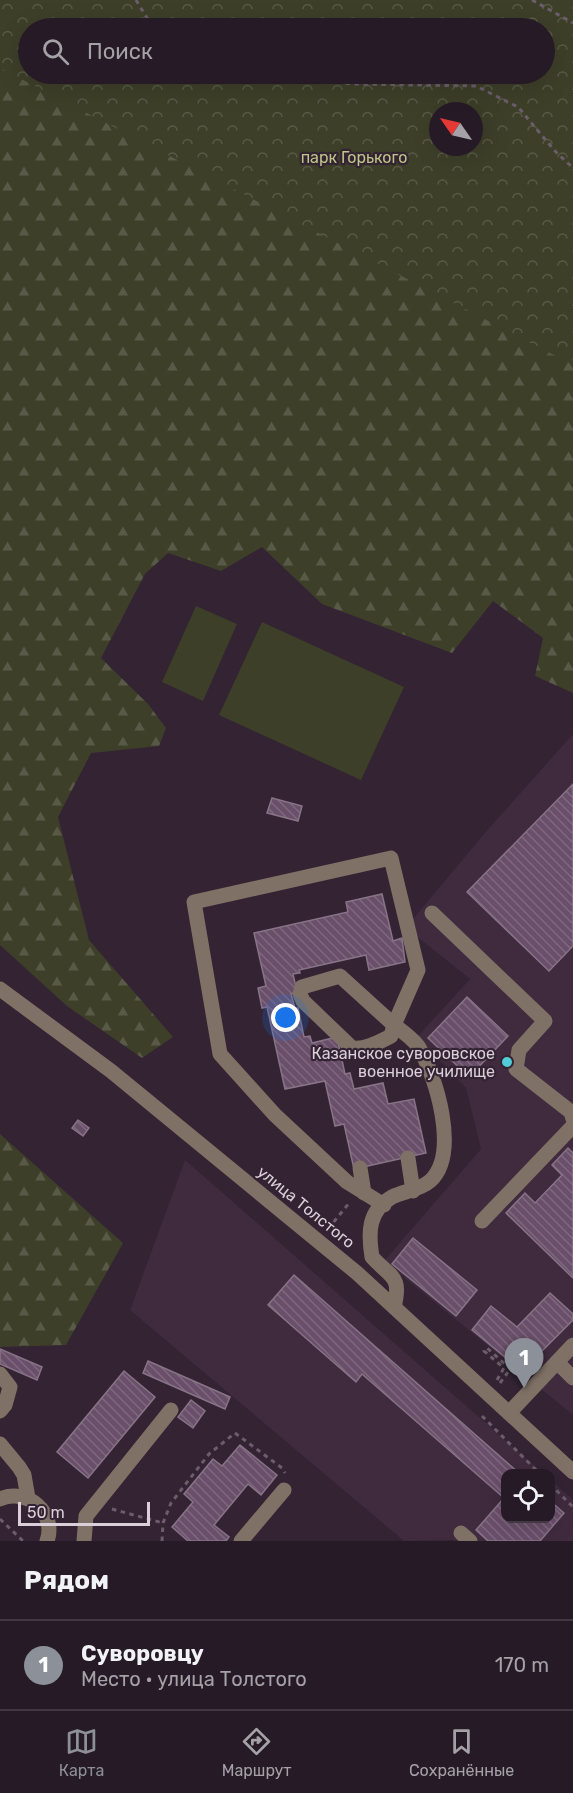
<!DOCTYPE html>
<html lang="ru">
<head>
<meta charset="utf-8">
<style>
	body { margin:0; font-family:Rubik,sans-serif; background:#2e232e; color:#f1f3f6 }
	.controls { position:absolute; right:18px; bottom:18px; display:grid; overflow:hidden; border-radius:12px; box-shadow:0 6px 24px #0002 }
	.controls button { width:54px; height:54px; display:grid; place-items:center; padding:0; border:0; border-bottom:2px solid #423843; background:#261a26; color:#f1f3f6; font:30px sans-serif }
	.compass { position:absolute; left:429px; top:102px; width:54px; height:54px; border-radius:50%; background:#261a26; box-shadow:0 6px 24px #0002; rotate:304deg }
	.scale { position:absolute; left:18px; bottom:15px; width:132px; box-sizing:border-box; padding-left:6px; border:3px solid #dbd0da; border-top:0; font-size:16px; line-height:21px; white-space:nowrap; color:#dbd0da; -webkit-text-stroke:4px #332333; paint-order:stroke }
	.you { position:absolute; left:286px; top:1018px; width:21px; height:21px; margin:-15px; border:4px solid #fff; border-radius:50%; background:#1a73e8; box-shadow:0 0 0 9px #1a73e833 }
	.badge { display:grid; place-items:center; width:39px; height:39px; border-radius:50%; background:#8c9099; color:#fff; font-size:20px; font-weight:700 }
	.pin { position:absolute; translate:-50% -50px; filter:drop-shadow(0 2px 3px #0008) }
	.pin::after { content:''; position:absolute; top:32px; width:21px; height:18px; background:inherit; clip-path:polygon(0 0,100% 0,50% 100%) }
	.list { margin:0; padding:0; list-style:none }
	h2 { display:flex; justify-content:space-between; align-items:center; height:78px; margin:0; padding:0 24px; font-size:26px }
	h2 small { font-size:20px; font-weight:400; color:#a4a1a7 }
	.list li { display:grid; grid-template-columns:39px 1fr auto; gap:18px; align-items:center; box-sizing:border-box; height:90px; padding:0 24px; border-top:2px solid #423843 }
	.list b { display:block; font-size:22px; white-space:nowrap }
	.list p { margin:0; font-size:20px; white-space:nowrap; color:#a4a1a7 }
	.list em { font-size:20px; font-style:normal; color:#a4a1a7 }
	.icon { flex:none; width:33px; height:33px; fill:none; stroke:currentColor; stroke-width:2; stroke-linecap:round; stroke-linejoin:round }
	.map { position:relative; flex:none; width:573px; height:1541px; overflow:hidden }
	.search { position:absolute; background:#261a26; box-shadow:0 6px 24px #0002; left:18px; right:18px; top:18px; height:66px; display:flex; align-items:center; gap:15px; box-sizing:border-box; padding:0 21px; border-radius:33px; color:#a4a1a7; font-size:22px }
	.sheet { height:168px; background:#261a26 }
	nav { display:flex; justify-content:space-around; align-items:center; box-sizing:border-box; height:84px; border-top:2px solid #423843; background:#261a26; font-size:16px; color:#a4a1a7 }
	nav a { display:grid; justify-items:center; gap:3px }
	nav .on { color:#8c9099 }
	.map>svg:first-child { display:block }
	.built { fill:#3f2a3e }
	.forest { fill:url(#forest-firs); fill-rule:evenodd }
	.park { fill:url(#park-crowns); fill-rule:evenodd }
	.pitch { fill:#3d3f29 }
	.building { fill:url(#building-back-hatch); stroke:#877487; stroke-width:1.5 }
	.lines { fill:none; stroke-linecap:round; stroke-linejoin:round }
	.path { stroke:#6c5d6b; stroke-width:3; stroke-dasharray:4.5 4.5; stroke-linecap:butt }
	.minor { stroke:#7f7165; stroke-width:15 }
	.poi-dot { fill:#52ccd6; stroke:#332333; stroke-width:2 }
	.labels { text-anchor:middle; dominant-baseline:central; stroke-width:4.5; stroke-linejoin:round; paint-order:stroke }
	.park-label { font-size:16px; fill:#bec585; stroke:#332333 }
	.poi-label { font-size:16px; fill:#dbd0da; stroke:#332333; text-anchor:end }
	.street-label { font-size:16px; fill:#dbd0da; stroke:#332333 }
</style>
</head>
<body>
<div class="map">
<svg width="573" height="1541" viewBox="0 0 573 1541">
	<defs>
		<pattern id="forest-firs" width="22" height="20" patternUnits="userSpaceOnUse" patternTransform="scale(1.5)"><rect width="22" height="20" fill="#3d3f29"/><path d="M5 1l3.5 6h-7zM16 11l3.5 6h-7z" fill="#585a47"/></pattern>
		<pattern id="park-crowns" width="20" height="18" patternUnits="userSpaceOnUse" patternTransform="scale(1.5)"><rect width="20" height="18" fill="#3d3f29"/><path d="M2 6a3 3 0 1 1 6 0M12 15a3 3 0 1 1 6 0" fill="none" stroke="#585a47"/></pattern>
		<pattern id="building-back-hatch" width="6" height="6" patternUnits="userSpaceOnUse" patternTransform="scale(1.5)"><rect width="6" height="6" fill="#6a4f6a"/><path d="M-1 5l2 2M0 0l6 6M5-1l2 2" fill="none" stroke="#7f677f"/></pattern>
	</defs>
	<rect width="100%" height="100%" fill="#332333"/>
	<g class="built">
		<path d="M573 734V1415L384 1261 481 1149 466 1088 417 1037 470 979 415 935 412 920 484 834Z"/>
		<path d="M185 1160 543 1473 506 1474V1518H550L551 1480 573 1500V1541H455L454 1540 404 1541 130 1310Z"/>
	</g>
	<g class="forest">
		<path d="M0 0H573V693L535 676 543 638 493 601 452 653 322 604 262 547 221 571 168 553 145 574 101 658 148 704 166 728 159 746 91 753 58 817 89 940 173 1037 142 1058 67 1006 0 945ZM28 28H544V74H28ZM438 111H474V147H438Z"/>
		<path d="M0 1134 123 1243 66 1345 0 1347Z"/>
	</g>
	<path class="park" d="M0 0H573V365L0 68ZM28 28H544V74H28ZM438 111H474V147H438Z"/>
	<g class="pitch">
		<path d="M196 606 237 624 203 701 162 682Z"/>
		<path d="M262 622 404 687 361 780 219 715Z"/>
	</g>
	<g class="building">
		<path d="M573 784V946L549 971 467 892Z"/>
		<path d="M272 798 302 806 298 821 267 813Z"/>
		<path d="M382 894 393 941 402 938 405 962 369 970 366 955 299 970 300 973 293 974 297 992 291 994 295 1008H298L304 1037 310 1036 312 1043 337 1037 345 1074 350 1073 354 1089 383 1083 388 1104 414 1099 426 1153 354 1169 344 1124 335 1126 325 1081 285 1089 267 1007 262 1008 258 988 266 986 254 933 348 912 346 902Z"/>
		<path d="M467 997 508 1036 469 1077 428 1038Z"/>
		<path d="M78 1120 89 1128 83 1136 72 1128Z"/>
		<path d="M568 1148 573 1153V1278L506 1213 525 1193 535 1203 562 1175 552 1165Z"/>
		<path d="M413 1238 477 1290 456 1316 392 1264Z"/>
		<path d="M294 1275 520 1474H506V1518H550V1501L564 1513 540 1541H488L476 1530 504 1498 362 1374 356 1382 268 1305Z"/>
		<path d="M550 1293 573 1314V1320L522 1371 472 1330 491 1306 517 1327Z"/>
		<path d="M0 1349 42 1367 37 1380 0 1364Z"/>
		<path d="M148 1361 230 1397 225 1409 143 1373Z"/>
		<path d="M124 1371 155 1397 88 1478 57 1452Z"/>
		<path d="M191 1400 205 1411 193 1428 178 1417Z"/>
		<path d="M240 1445 277 1475 261 1495 248 1484 214 1525 229 1537 226 1541H188L172 1527 193 1502 184 1494 213 1459 222 1466Z"/>
	</g>
	<g class="lines">
		<g class="path">
			<path d="M136 0 147 18 158 28"/>
			<path d="M532 0 573 23"/>
			<path d="M265 74 353 84 476 86 518 107 555 151 573 168"/>
			<path d="M328 1229 350 1202"/>
			<path d="M497 1380 504 1368 484 1351 487 1348 507 1366 514 1364"/>
			<path d="M500 1383 514 1364"/>
			<path d="M482 1416 540 1474"/>
			<path d="M550 1484 573 1507"/>
			<path d="M112 1509 163 1523"/>
			<path d="M0 1519 23 1541"/>
			<path d="M162 1541 163 1523 171 1503 209 1454 235 1433 282 1468 285 1473"/>
		</g>
		<g class="minor">
			<path d="M432 913 545 1021 519 1050 516 1069 571 1112 573 1119"/>
			<path d="M340 976 394 1025 391 1036C379 1042 365 1050 352 1048L303 1001 300 994 302 987Z"/>
			<path d="M0 989 111 1071 357 1273 573 1472"/>
			<path d="M408 1158 413 1191"/>
			<path d="M360 1168 364 1193"/>
			<path d="M384 1205 347 1182 275 1115 220 1054 194 902 391 858 418 970 394 1025C402 1031 412 1038 418 1046 436 1075 460 1154 430 1181 420 1190 404 1191 392 1197 368 1211 368 1232 372 1257 391 1278 402 1275 394 1307"/>
			<path d="M482 1221 573 1126"/>
			<path d="M557 1362 573 1378"/>
			<path d="M0 1374 10 1387 5 1405 0 1411"/>
			<path d="M509 1413 573 1345"/>
			<path d="M0 1444 19 1467 24 1475 28 1498"/>
			<path d="M0 1499C27 1487 57 1513 47 1541"/>
			<path d="M461 1533 470 1541"/>
			<path d="M84 1541 86 1516 171 1410"/>
			<path d="M241 1541 284 1490"/>
		</g>
	</g>
	<circle class="poi-dot" cx="507" cy="1062" r="6"/>
	<g class="labels">
		<g class="park-label">
			<text x="354" y="157">парк Горького</text>
		</g>
		<g class="poi-label">
			<text x="495" y="1053">Казанское суворовское<tspan x="495" dy="18">военное училище</tspan></text>
		</g>
		<g class="street-label">
			<text transform="translate(306 1207) rotate(39)">улица Толстого</text>
		</g>
	</g>
</svg>
<div class="controls">
<button><svg class="icon" aria-label="locate" viewBox="0 0 24 24"><circle cx="12" cy="12" r="6"/><path d="M12 2v4M12 18v4M2 12h4M18 12h4"/></svg></button>
</div>
<svg class="compass" viewBox="-18 -18 36 36"><path d="M0-13l5 13h-10z" fill="#e53935"/><path d="M0 13l5-13h-10z" fill="#a4a1a7"/></svg>
<div class="scale">50 m</div>
<div class="you"></div>
<div class="pin badge" style="left:524px;top:1388px">1</div>
<div class="search"><svg class="icon" aria-label="search" viewBox="0 0 24 24"><circle cx="10" cy="10" r="6"/><path d="M15 15l6 6"/></svg>Поиск</div>
</div>
<section class="sheet">
<h2>Рядом<small></small></h2>
<ul class="list">
<li><span class="badge">1</span><div><b>Суворовцу</b><p>Место · улица Толстого</p></div><em>170 m</em></li>
</ul>
</section>
<nav>
<a class="on"><svg class="icon" aria-label="map" viewBox="0 0 24 24"><path d="M3 6l6-2 6 2 6-2v14l-6 2-6-2-6 2zM9 4v14M15 6v14"/></svg>Карта</a>
<a><svg class="icon" aria-label="directions" viewBox="0 0 24 24"><path d="M12 3l9 9-9 9-9-9zM9 14v-3h6M13 9l2 2-2 2"/></svg>Маршрут</a>
<a><svg class="icon" aria-label="saved" viewBox="0 0 24 24"><path d="M7 4h10v16l-5-4-5 4z"/></svg>Сохранённые</a>
</nav>
</body>
</html>
